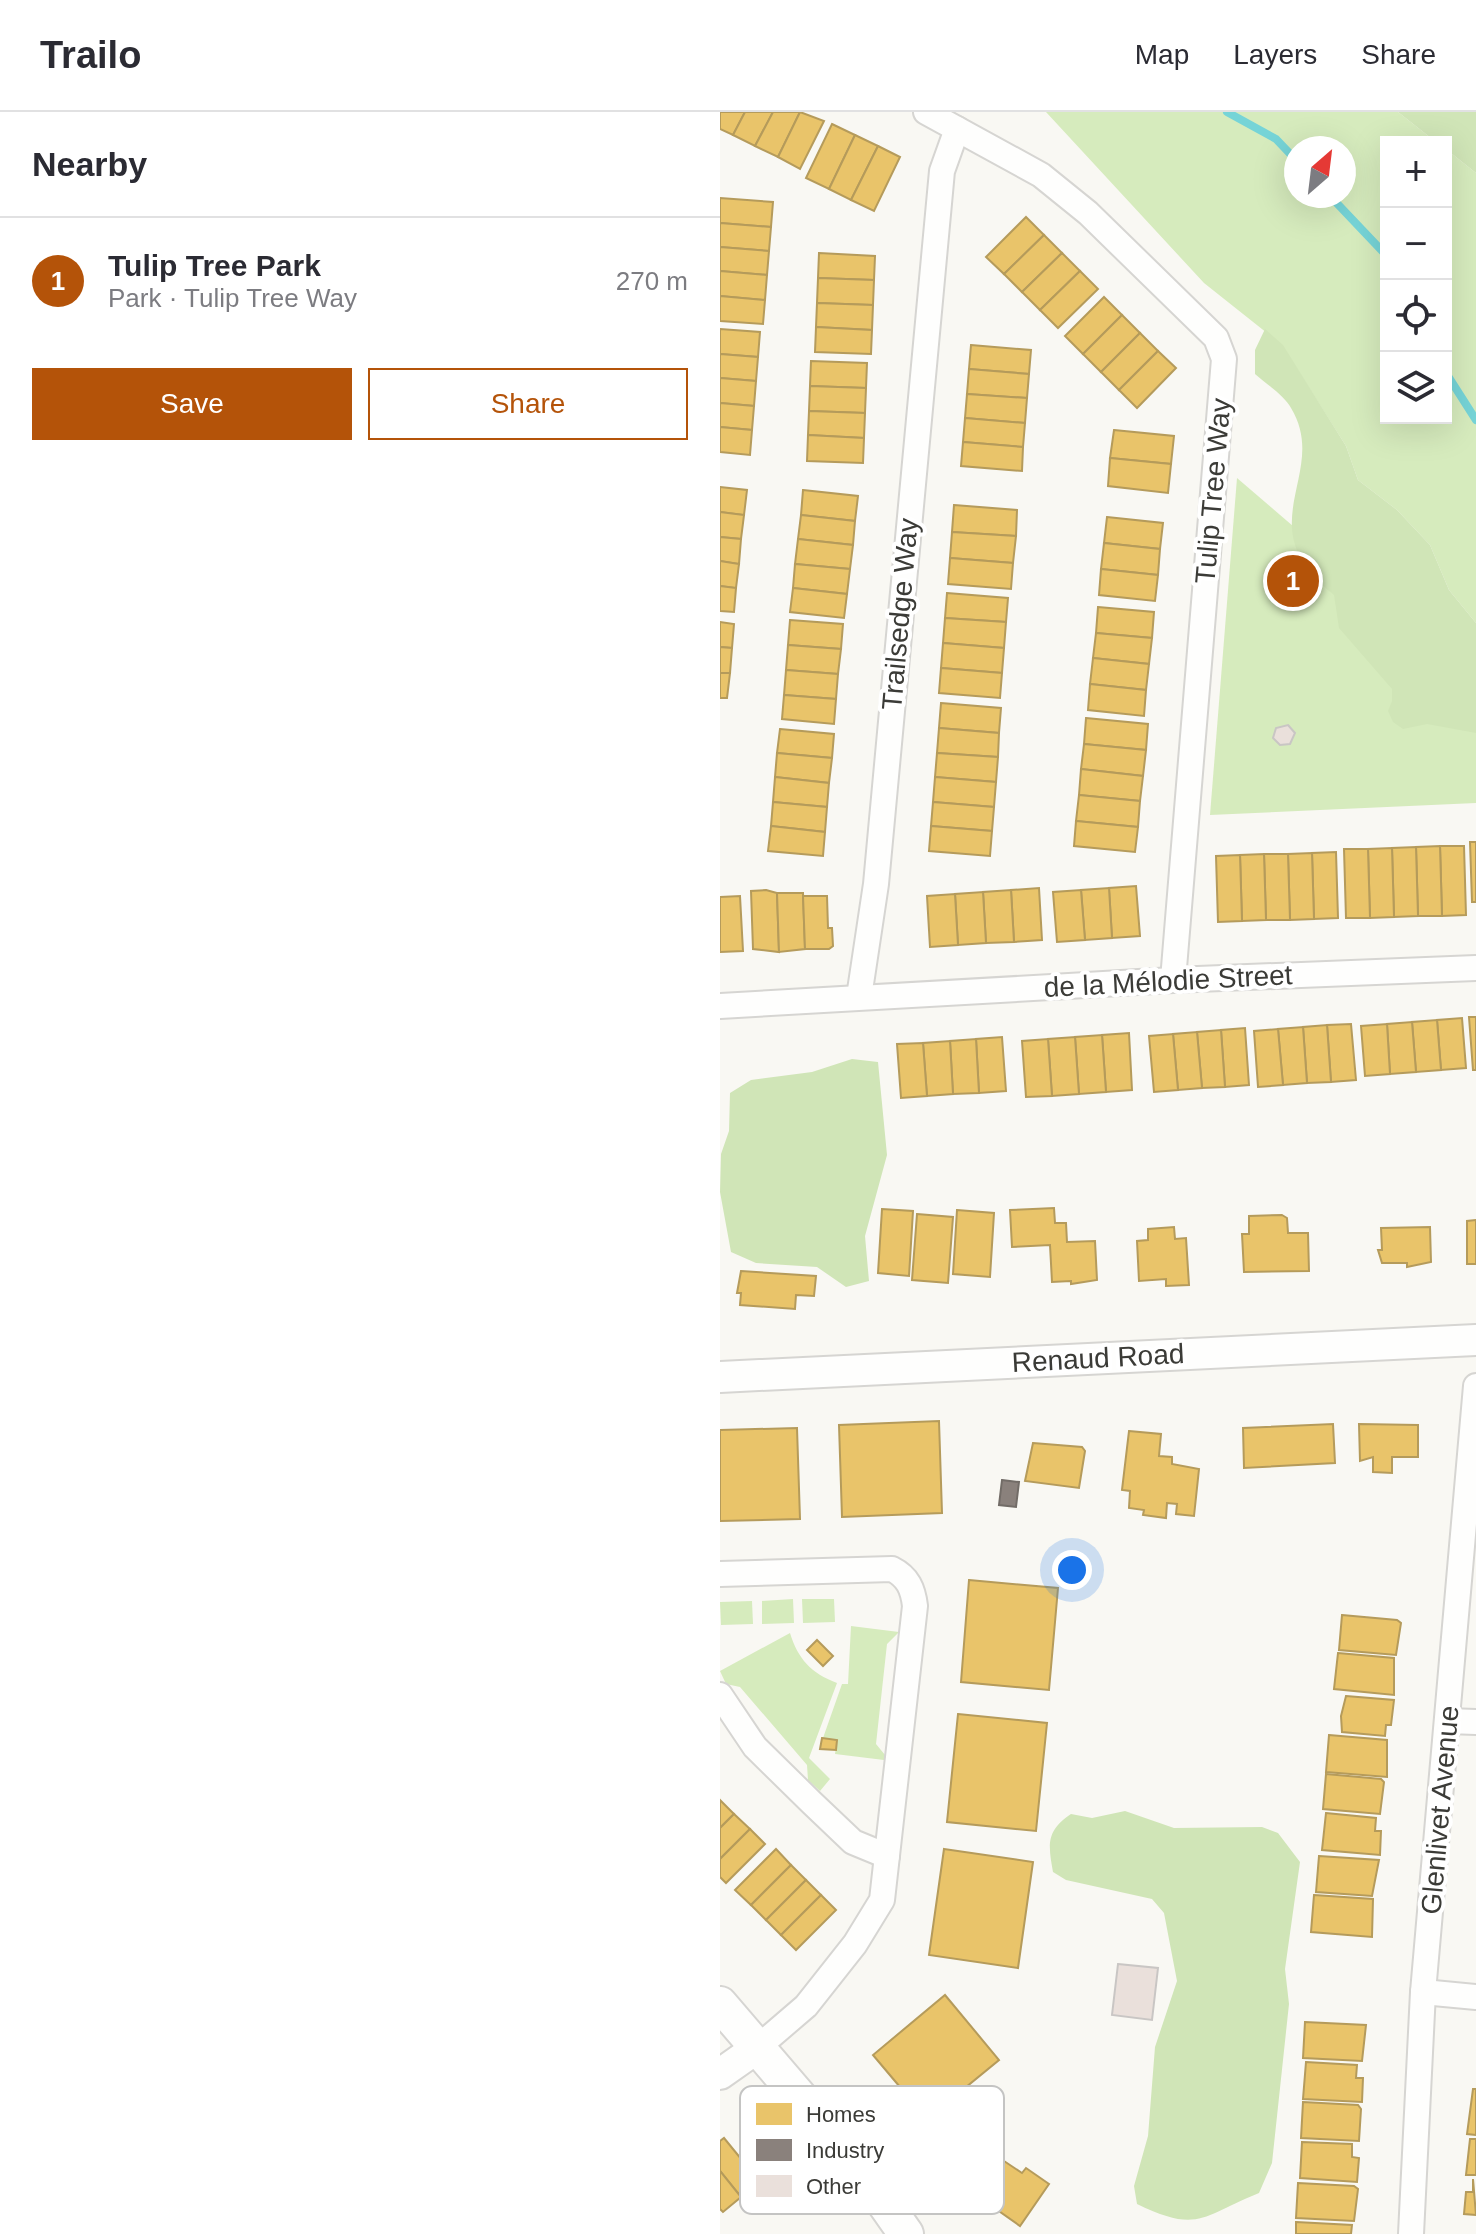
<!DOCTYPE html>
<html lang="en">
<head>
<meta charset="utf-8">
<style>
	body { margin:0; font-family:Helvetica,sans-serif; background:#f2f2f3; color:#2b2b33 }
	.controls { position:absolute; right:24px; top:24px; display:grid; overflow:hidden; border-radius:0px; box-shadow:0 8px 32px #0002 }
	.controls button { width:72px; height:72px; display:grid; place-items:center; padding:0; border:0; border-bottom:2px solid #e1e1e2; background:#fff; color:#2b2b33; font:40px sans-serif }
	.compass { position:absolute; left:564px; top:24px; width:72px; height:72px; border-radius:50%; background:#fff; box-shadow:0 8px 32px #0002; rotate:28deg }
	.you { position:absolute; left:352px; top:1458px; width:28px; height:28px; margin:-20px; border:6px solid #fff; border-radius:50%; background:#1a73e8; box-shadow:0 0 0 12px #1a73e833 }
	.badge { display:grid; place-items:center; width:52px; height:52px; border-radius:50%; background:#b45309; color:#fff; font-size:26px; font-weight:700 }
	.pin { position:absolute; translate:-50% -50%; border:4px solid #fff; box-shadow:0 2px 8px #0006 }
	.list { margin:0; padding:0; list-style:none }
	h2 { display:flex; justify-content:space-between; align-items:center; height:104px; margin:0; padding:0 32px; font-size:34px }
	h2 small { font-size:26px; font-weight:400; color:#7c7c81 }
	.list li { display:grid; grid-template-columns:52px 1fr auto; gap:24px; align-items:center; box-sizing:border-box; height:128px; padding:0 32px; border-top:2px solid #e1e1e2 }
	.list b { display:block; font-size:30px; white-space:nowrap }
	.list p { margin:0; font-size:26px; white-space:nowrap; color:#7c7c81 }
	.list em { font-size:26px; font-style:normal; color:#7c7c81 }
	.actions { display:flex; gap:16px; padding:24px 32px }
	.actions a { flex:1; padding:18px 0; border:2px solid #b45309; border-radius:0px; text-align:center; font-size:28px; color:#b45309 }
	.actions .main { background:#b45309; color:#fff }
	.icon { flex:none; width:44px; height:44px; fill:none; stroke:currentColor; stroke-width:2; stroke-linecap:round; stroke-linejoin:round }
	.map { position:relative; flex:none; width:756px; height:2122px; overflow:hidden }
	header { display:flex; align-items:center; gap:48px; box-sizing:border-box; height:112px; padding:0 40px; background:#fff; border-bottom:2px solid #e1e1e2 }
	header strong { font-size:38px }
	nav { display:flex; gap:44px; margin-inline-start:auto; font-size:28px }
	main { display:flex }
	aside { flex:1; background:#fff }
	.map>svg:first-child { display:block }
	.green { fill:#d6ebbd; fill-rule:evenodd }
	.forest { fill:#d0e5b7 }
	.homes { fill:#e9c46a; stroke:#b59b5b; stroke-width:2 }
	.industry { fill:#8a817c; stroke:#726c67; stroke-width:2 }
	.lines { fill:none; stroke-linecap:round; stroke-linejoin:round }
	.stream { stroke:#76d4d7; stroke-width:8 }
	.building { fill:#eae0db; stroke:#c9c6c4; stroke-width:2 }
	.minor-casing { stroke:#d6d5d2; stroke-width:28 }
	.tertiary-casing { stroke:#d6d5d2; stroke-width:34 }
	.secondary-casing { stroke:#d6d5d2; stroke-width:38 }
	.minor { stroke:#fefefd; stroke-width:24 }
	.tertiary { stroke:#fefefd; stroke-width:30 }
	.secondary { stroke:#fefefd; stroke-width:34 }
	.labels { text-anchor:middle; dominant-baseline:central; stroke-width:8; stroke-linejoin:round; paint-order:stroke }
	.street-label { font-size:28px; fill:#3b3b37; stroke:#fff }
	.key { fill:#fff; stroke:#c4c4c3; stroke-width:2 }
	.key-label { font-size:22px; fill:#3b3b37 }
</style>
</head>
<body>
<header>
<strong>Trailo</strong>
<nav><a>Map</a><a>Layers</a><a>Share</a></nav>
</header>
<main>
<aside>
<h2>Nearby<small></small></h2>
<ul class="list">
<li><span class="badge">1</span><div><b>Tulip Tree Park</b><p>Park · Tulip Tree Way</p></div><em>270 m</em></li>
</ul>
<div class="actions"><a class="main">Save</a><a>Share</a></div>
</aside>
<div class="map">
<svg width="756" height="2122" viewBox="0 0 756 2122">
	<rect width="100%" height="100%" fill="#f9f8f3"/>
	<g class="green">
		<path d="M326 0H678L716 30H666V306H726V37L756 61V511L729 478 710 433 677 398 638 368 626 334 562 233 484 171ZM576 36H624V84H576Z"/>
		<path d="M517 366 756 571V691L490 703Z"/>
		<path d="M73 1487 74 1511 42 1512V1489Z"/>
		<path d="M82 1487H114L115 1510 83 1511Z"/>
		<path d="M32 1489 33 1512 1 1513 0 1490Z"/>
		<path d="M131 1514 179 1520 167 1532 156 1632 165 1643 164 1648 115 1642 117 1628 103 1626 122 1572H128Z"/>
		<path d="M70 1521C78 1547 91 1561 117 1571L89 1646 110 1667 100 1679 88 1668 87 1653 20 1575 6 1572 0 1559Z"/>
	</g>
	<g class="forest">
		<path d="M678 0H756V61L726 37V30H716Z"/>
		<path d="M545 217 563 233 626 334 638 368 677 398 710 433 729 478 756 511V621L707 612 683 617 673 610 668 599 672 589V577L619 516 614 483C525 414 611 362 571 296 564 283 546 272 535 262V238Z"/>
		<path d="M132 947 158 950 167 1043 145 1124 149 1169 126 1175 97 1155 36 1151 11 1140 0 1080 1 1042 9 1019 10 981 31 968 92 960Z"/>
		<path d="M405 1699 454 1716 542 1715 558 1721 580 1750 565 1857 569 1892 552 2051 539 2081C482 2104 479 2122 417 2092L414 2074 428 2024 435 1935 457 1869 444 1801 432 1787 346 1768 333 1760C328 1732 326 1719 351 1702L372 1706Z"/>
	</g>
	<g class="homes">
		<path d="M0 0H25L13 23 0 17Z"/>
		<path d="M25 0H53L35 34 13 23Z"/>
		<path d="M53 0H80L58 45 35 34Z"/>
		<path d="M80 0 104 9 80 57 58 45Z"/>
		<path d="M112 12 135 23 109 77 86 66Z"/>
		<path d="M135 23 158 34 131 88 109 77Z"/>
		<path d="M158 34 180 45 154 99 131 88Z"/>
		<path d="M0 86 53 90 51 115 0 111Z"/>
		<path d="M306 105 324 123 284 162 266 145Z"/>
		<path d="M0 111 51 115 49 139 0 135Z"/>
		<path d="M324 123 342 141 302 180 284 162Z"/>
		<path d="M0 135 49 139 47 163 0 159Z"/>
		<path d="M99 141 155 144 154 168 98 166Z"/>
		<path d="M342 141 360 159 320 198 302 180Z"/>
		<path d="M0 159 47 163 45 188 0 184Z"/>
		<path d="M360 159 378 177 338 216 320 198Z"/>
		<path d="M98 166 154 168 153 193 97 191Z"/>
		<path d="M0 184 45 188 43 212 0 209Z"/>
		<path d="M384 185 402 203 363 242 345 224Z"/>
		<path d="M97 191 153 193 152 218 96 215Z"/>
		<path d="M402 203 420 221 381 260 363 242Z"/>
		<path d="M96 215 152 218 151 242 95 240Z"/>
		<path d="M0 217 40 220 38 245 0 242Z"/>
		<path d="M420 221 438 239 399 278 381 260Z"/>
		<path d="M251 233 311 238 309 262 249 257Z"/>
		<path d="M438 239 456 256 417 296 399 278Z"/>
		<path d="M0 242 38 245 36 269 0 266Z"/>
		<path d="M91 249 147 251 146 276 90 274Z"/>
		<path d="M249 257 309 262 307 286 247 282Z"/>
		<path d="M0 266 36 269 34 294 0 291Z"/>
		<path d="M90 274 146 276 145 301 89 299Z"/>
		<path d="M247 282 307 286 305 311 245 306Z"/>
		<path d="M0 291 34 294 32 318 0 315Z"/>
		<path d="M89 299 145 301 144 326 88 323Z"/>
		<path d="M245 306 305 311 303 335 243 330Z"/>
		<path d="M0 315 32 318 30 343 0 340Z"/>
		<path d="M394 318 454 324 451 352 390 346Z"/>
		<path d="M88 323 144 326 143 351 87 349Z"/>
		<path d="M243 330 303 335 302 359 241 354Z"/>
		<path d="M390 346 451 352 448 381 388 374Z"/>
		<path d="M0 375 27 378 24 403 0 400Z"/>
		<path d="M83 378 138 384 135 409 81 403Z"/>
		<path d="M234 393 297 398 296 424 232 420Z"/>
		<path d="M0 400 24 403 21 427 0 425Z"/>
		<path d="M81 403 135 409 133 433 78 427Z"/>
		<path d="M387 405 443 411 440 437 384 431Z"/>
		<path d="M232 420 296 424 293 451 230 446Z"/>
		<path d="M0 425 21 427 19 452 0 449Z"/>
		<path d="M78 427 133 433 130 457 75 452Z"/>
		<path d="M384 431 440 437 438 463 381 457Z"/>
		<path d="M230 446 293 451 291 477 228 472Z"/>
		<path d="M0 449 19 452 16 476 0 474Z"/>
		<path d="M75 452 130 457 127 482 73 476Z"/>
		<path d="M381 457 438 463 435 489 379 483Z"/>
		<path d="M0 474 16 476 14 500 0 499Z"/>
		<path d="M73 476 127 482 124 506 70 500Z"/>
		<path d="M227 481 288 486 286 510 225 506Z"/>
		<path d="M378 495 434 500 432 526 376 521Z"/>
		<path d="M225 506 286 510 284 536 223 531Z"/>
		<path d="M70 508 123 512 121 537 68 533Z"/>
		<path d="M0 510 14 512 12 536 0 535Z"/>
		<path d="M376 521 432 526 429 552 373 546Z"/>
		<path d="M223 531 284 536 282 561 221 556Z"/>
		<path d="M68 533 121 537 118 562 66 558Z"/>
		<path d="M0 535 12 536 10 561H0Z"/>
		<path d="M373 546 429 552 426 578 370 572Z"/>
		<path d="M221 556 282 561 280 586 219 581Z"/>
		<path d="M66 558 118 562 116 587 64 583Z"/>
		<path d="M0 561H10L7 586H0Z"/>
		<path d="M370 572 426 578 424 604 368 598Z"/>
		<path d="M64 583 116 587 114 612 62 607Z"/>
		<path d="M221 591 281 596 279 621 219 616Z"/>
		<path d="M366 606 428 612 426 638 364 632Z"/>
		<path d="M219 616 279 621 278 645 217 641Z"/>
		<path d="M60 617 114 622 112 646 57 641Z"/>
		<path d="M364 632 426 638 423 664 361 657Z"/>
		<path d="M57 641 112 646 109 671 55 665Z"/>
		<path d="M217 641 278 645 276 670 215 665Z"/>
		<path d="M361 657 423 664 420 689 359 683Z"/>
		<path d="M55 665 109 671 107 695 53 690Z"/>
		<path d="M215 665 276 670 274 695 213 690Z"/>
		<path d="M359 683 420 689 418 715 356 709Z"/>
		<path d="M53 690 107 695 105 720 51 714Z"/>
		<path d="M213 690 274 695 272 719 211 714Z"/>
		<path d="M356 709 418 715 415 740 354 734Z"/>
		<path d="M51 714 105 720 103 744 48 739Z"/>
		<path d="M211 714 272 719 270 744 209 739Z"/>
		<path d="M750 730H756V790H752Z"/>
		<path d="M720 734H744L746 803 722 804Z"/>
		<path d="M720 734 722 804H698L696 735Z"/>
		<path d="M696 735 698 804 674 805 672 736Z"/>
		<path d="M672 736 674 805 650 806 648 737Z"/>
		<path d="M624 737H648L650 806H626Z"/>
		<path d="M616 740 618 806 594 807 592 741Z"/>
		<path d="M592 741 594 807 570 808 568 742Z"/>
		<path d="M544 742H568L570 808H546Z"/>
		<path d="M544 742 546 808 522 809 520 743Z"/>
		<path d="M520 743 522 809 498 810 496 744Z"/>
		<path d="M416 774 420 824 392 826 389 776Z"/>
		<path d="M319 776 322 828 294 830 291 778Z"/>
		<path d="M389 776 392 826 365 828 361 778Z"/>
		<path d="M46 778 57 781 59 840 33 837 31 779Z"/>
		<path d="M291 778 294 830 266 831 263 780Z"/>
		<path d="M361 778 365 828 337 830 333 780Z"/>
		<path d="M263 780 266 831 238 833 235 782Z"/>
		<path d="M57 781H83L85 837 59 840Z"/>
		<path d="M235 782 238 833 210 835 207 784Z"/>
		<path d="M20 784 23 839 0 840V785Z"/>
		<path d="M83 784H107L108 816H112L113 834 109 837H85Z"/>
		<path d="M749 905H756V958H753Z"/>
		<path d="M742 906 746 956 721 958 717 908Z"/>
		<path d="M717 908 721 958 696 960 692 910Z"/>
		<path d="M692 910 696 960 670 962 667 912Z"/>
		<path d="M631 912 636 968 611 970 607 913Z"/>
		<path d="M667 912 670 962 645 964 641 914Z"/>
		<path d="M607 913 611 970 587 971 583 915Z"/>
		<path d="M583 915 587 971 563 973 558 917Z"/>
		<path d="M525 916 529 973 505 975 501 918Z"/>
		<path d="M558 917 563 973 538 975 534 919Z"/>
		<path d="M501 918 505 975 482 976 477 920Z"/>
		<path d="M477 920 482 976 458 978 453 922Z"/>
		<path d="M409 921 412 978 386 980 382 923Z"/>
		<path d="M453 922 458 978 434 980 429 924Z"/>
		<path d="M382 923 386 980 359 982 355 925Z"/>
		<path d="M282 925 286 979 259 981 256 927Z"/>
		<path d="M355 925 359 982 332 984 328 927Z"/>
		<path d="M256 927 259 981 233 982 230 929Z"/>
		<path d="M328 927 332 984 306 985 302 929Z"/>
		<path d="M230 929 233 982 207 984 203 931Z"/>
		<path d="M203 931 207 984 181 986 177 932Z"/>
		<path d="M334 1096 335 1111H346L347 1130 375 1129 377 1168 351 1172V1169L332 1170 330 1133 292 1135 290 1098Z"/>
		<path d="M162 1097 193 1099 189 1164 158 1161Z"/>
		<path d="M237 1098 274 1101 270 1165 233 1162Z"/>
		<path d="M197 1102 233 1105 228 1171 192 1168Z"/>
		<path d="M562 1103 567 1106 568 1121H588L589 1159 524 1160 522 1122H529V1104Z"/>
		<path d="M756 1108V1152H747V1109Z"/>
		<path d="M454 1115 455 1127 466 1126 469 1173 446 1174V1167L419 1169 417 1129 428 1128V1117Z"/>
		<path d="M710 1115 711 1150 687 1155V1151H662L658 1138H662L661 1116Z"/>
		<path d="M21 1159 96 1164 94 1184 76 1183 75 1197 20 1193 21 1181H17Z"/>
		<path d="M219 1309 222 1401 122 1405 119 1313Z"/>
		<path d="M613 1312 615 1351 524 1356 523 1316Z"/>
		<path d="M639 1312 698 1313V1345H672V1361L653 1360V1345L640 1349Z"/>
		<path d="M77 1316 80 1407 0 1409V1318Z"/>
		<path d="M409 1319 441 1322 439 1344 452 1345V1352L479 1357 474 1404 456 1402 457 1392 447 1391 446 1406 423 1403 424 1398 409 1396 410 1379 402 1378Z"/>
		<path d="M313 1331 362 1335 365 1339 359 1376 305 1369Z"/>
		<path d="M249 1468 338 1476 329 1578 241 1570Z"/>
		<path d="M622 1503 677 1508 681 1511 676 1543 619 1538Z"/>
		<path d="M97 1528 113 1544 103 1554 87 1538Z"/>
		<path d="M618 1541 674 1546V1583L614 1577Z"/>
		<path d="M626 1584 674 1588 671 1613H666L665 1624 622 1620 621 1604Z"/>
		<path d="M238 1602 327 1611 316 1719 227 1710Z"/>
		<path d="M609 1623 667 1628V1665L606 1660Z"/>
		<path d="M102 1626 117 1628 116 1638 100 1637Z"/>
		<path d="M606 1662 661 1667 664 1670 660 1702 603 1697Z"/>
		<path d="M0 1688 14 1702 0 1716Z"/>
		<path d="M606 1701 656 1706 655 1719H661L660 1743 602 1738Z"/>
		<path d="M14 1702 30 1717 0 1747V1716Z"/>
		<path d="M30 1717 45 1732 6 1771 0 1765V1747Z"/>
		<path d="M56 1737 71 1753 31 1793 15 1778Z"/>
		<path d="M224 1737 313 1750 298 1856 209 1843Z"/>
		<path d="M599 1744 659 1748 652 1784 596 1780Z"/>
		<path d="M71 1753 86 1768 46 1808 31 1793Z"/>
		<path d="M86 1768 101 1783 61 1823 46 1808Z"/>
		<path d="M101 1783 116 1798 76 1838 61 1823Z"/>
		<path d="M594 1783 653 1787 652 1825 591 1820Z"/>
		<path d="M225 1883 279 1948 207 2007 153 1943Z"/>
		<path d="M585 1910 646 1913 642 1949 583 1946Z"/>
		<path d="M586 1950 637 1953 636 1966H643L642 1990 583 1987Z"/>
		<path d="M753 1977H756V2023L747 2022Z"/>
		<path d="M583 1990 638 1993 641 1997 639 2029 581 2026Z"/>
		<path d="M4 2026 40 2070 21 2085 0 2059V2029Z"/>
		<path d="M750 2027H756V2063H746Z"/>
		<path d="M582 2030 632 2032V2045L639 2046 637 2070 580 2066Z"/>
		<path d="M281 2047 302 2061 306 2056 329 2072 300 2114 249 2078 268 2051 275 2056Z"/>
		<path d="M0 2059 21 2085 3 2100 0 2097Z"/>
		<path d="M753 2067 756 2103 744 2102 746 2080H753Z"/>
		<path d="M578 2071 634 2074 638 2077 634 2109 576 2106Z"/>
		<path d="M576 2110 632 2113 631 2122H576Z"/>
	</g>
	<path class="industry" d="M282 1368 299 1370 296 1395 279 1393Z"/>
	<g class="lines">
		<g class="stream">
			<path d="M507 0 556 27 576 48"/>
			<path d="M610 84 666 143"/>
			<path d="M726 261 756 308"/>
		</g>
	</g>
	<g class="building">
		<path d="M568 613 575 621 570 632 560 633 553 626 556 616Z"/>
		<path d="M398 1852 438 1856 432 1908 392 1903Z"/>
	</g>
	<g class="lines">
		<defs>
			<g id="minor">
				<path d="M206 0 321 63 368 101 496 226 504 247 453 868"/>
				<path d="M139 885 156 772 222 59 237 17"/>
				<path d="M0 894 453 868 756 856"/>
				<path d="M0 1462 172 1457C188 1465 193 1477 195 1494L162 1788 135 1832 86 1894 37 1936"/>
				<path d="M0 1583 35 1635 92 1691 133 1730 167 1744"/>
				<path d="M728 1609 756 1610"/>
				<path d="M703 1880 756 1885"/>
				<path d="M691 2122 703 1880 756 1274"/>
			</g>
			<g id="tertiary">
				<path d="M0 1265 756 1228"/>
				<path d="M0 1962 37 1936"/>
			</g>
			<path id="secondary" d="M0 1892 137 2052 186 2122"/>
		</defs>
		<use href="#minor" class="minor-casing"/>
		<use href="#tertiary" class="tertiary-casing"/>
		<use href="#secondary" class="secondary-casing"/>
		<use href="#minor" class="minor"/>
		<use href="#tertiary" class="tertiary"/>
		<use href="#secondary" class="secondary"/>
	</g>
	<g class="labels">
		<g class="street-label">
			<text transform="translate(493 379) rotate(-85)">Tulip Tree Way</text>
			<text transform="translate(180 502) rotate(-85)">Trailsedge Way</text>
			<text transform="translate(448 869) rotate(-3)">de la Mélodie Street</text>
			<text transform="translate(378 1246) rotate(-3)">Renaud Road</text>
			<text transform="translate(720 1698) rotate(-85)">Glenlivet Avenue</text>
		</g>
	</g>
	<rect x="20" y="1974" width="264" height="128" rx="12" class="key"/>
	<rect x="36" y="1991" width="36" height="22" fill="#e9c46a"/>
	<rect x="36" y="2027" width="36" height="22" fill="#8a817c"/>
	<rect x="36" y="2063" width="36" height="22" fill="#eae0db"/>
	<g class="key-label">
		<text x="86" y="2010">Homes</text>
		<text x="86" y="2046">Industry</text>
		<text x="86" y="2082">Other</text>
	</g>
</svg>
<div class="controls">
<button>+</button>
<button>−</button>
<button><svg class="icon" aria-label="locate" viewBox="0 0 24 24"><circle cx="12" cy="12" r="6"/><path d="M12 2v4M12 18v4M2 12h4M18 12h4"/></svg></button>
<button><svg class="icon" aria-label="layers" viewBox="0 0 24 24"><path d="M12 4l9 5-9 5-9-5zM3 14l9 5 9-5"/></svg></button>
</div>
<svg class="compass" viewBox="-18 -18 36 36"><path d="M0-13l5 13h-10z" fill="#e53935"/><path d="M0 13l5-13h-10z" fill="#7c7c81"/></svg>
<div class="you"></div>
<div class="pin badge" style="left:573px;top:469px">1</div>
</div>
</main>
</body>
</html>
